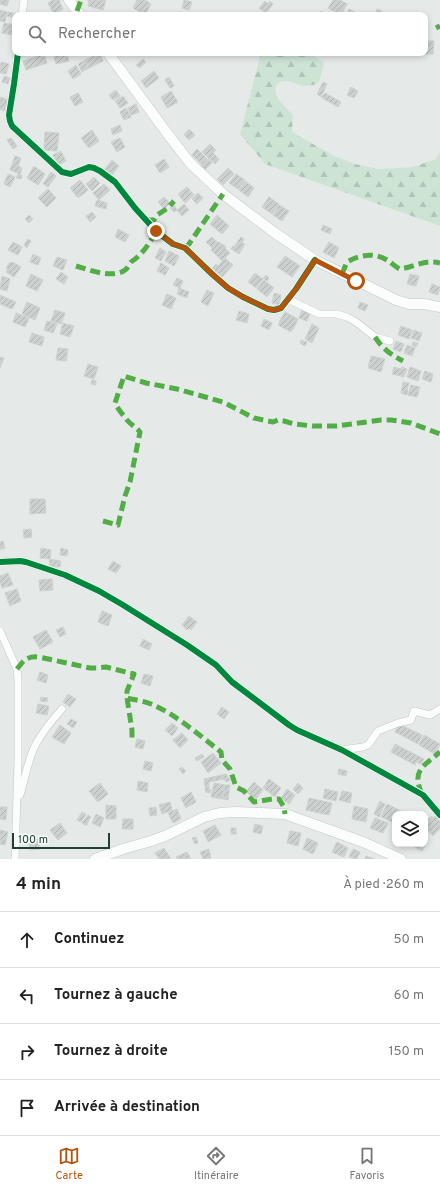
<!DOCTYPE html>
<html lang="fr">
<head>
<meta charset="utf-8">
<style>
	body { margin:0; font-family:Overpass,sans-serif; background:#f2f2f2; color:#222 }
	.controls { position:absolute; right:12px; bottom:12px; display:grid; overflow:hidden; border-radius:8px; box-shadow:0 2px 6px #0003 }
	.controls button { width:36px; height:36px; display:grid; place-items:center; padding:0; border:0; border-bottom:1px solid #e0e0e0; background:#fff; color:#222; font:20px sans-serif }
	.scale { position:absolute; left:12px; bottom:10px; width:98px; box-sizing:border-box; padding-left:4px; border:2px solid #203f38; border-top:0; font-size:11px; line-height:14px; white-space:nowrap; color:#203f38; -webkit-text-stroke:3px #f3f9f6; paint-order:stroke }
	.stop { position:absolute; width:12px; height:12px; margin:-9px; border:3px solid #b45309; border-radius:50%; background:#fff }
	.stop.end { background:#b45309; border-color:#fff; box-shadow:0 1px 4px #0008 }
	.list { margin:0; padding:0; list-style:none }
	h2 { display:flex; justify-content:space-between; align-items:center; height:52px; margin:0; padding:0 16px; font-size:17px }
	h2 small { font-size:13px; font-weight:400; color:#767676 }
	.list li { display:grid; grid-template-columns:26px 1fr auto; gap:12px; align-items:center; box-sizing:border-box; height:56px; padding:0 16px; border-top:1px solid #e0e0e0 }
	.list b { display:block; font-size:15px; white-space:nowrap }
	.list em { font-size:13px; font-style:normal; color:#767676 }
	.icon { flex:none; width:22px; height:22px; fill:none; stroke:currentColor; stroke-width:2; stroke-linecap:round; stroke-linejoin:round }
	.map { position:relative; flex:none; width:440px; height:859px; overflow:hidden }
	.search { position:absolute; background:#fff; box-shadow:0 2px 6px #0003; left:12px; right:12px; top:12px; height:44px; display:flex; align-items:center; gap:10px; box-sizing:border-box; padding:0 14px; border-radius:8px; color:#767676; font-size:15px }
	.sheet { height:276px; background:#fff }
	nav { display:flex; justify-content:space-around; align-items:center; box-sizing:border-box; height:56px; border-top:1px solid #e0e0e0; background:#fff; font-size:11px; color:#767676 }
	nav a { display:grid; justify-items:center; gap:2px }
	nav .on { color:#b45309 }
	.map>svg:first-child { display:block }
	.forest { fill:url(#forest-firs) }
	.building { fill:url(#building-hatch); stroke:#cdd3d1 }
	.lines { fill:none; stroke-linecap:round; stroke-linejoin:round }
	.street-casing { stroke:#c2c7c5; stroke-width:8 }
	.secondary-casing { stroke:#c0c8c5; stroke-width:11 }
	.street { stroke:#fbfcfc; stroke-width:7 }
	.secondary { stroke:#fbfcfc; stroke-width:10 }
	.quiet { stroke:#52ad46; stroke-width:5; stroke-dasharray:10 5; stroke-linecap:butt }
	.cycleway-casing { stroke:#f3f9f6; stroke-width:8 }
	.cycleway { stroke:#00873e; stroke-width:6 }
	.route { stroke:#b45309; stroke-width:5 }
</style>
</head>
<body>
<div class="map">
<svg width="440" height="859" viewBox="0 0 440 859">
	<defs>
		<pattern id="forest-firs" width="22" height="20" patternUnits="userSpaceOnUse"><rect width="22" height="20" fill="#cde4d5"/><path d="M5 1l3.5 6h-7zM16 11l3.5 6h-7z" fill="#b0c5b8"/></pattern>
		<pattern id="building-hatch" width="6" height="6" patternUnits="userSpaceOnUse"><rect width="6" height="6" fill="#ccd1cf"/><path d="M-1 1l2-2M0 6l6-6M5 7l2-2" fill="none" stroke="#afb4b2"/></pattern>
	</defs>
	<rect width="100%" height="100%" fill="#e5eae8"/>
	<path class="forest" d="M261 53H309L323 62 324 64 319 82 314 85 303 86 289 81 279 82C268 93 285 106 293 115L292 132 334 156 355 164 378 169 413 167 436 159 440 152V226L265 164 240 134Z"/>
	<g class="building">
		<path d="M0 0H9L7 6 0 4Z"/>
		<path d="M53 0H59L63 9 54 14 48 3Z"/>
		<path d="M88 0H106L103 10 88 6 89 2 88 1Z"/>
		<path d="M137 0H145L151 4 145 15 133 8Z"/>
		<path d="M184 0 192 2 189 10 182 8Z"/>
		<path d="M333 0H340L347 4 341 15 328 8Z"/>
		<path d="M265 1 268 4 270 1 273 4 266 13 259 8Z"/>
		<path d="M349 9 357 13 356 15H347Z"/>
		<path d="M377 9 382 11 380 15H375Z"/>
		<path d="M0 10 7 12 5 22 0 21Z"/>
		<path d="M321 11 326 15H318Z"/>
		<path d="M8 12 16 14 15 18 7 16Z"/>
		<path d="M360 12 369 15H359Z"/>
		<path d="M4 23 15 25 13 35 2 33Z"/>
		<path d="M425 41H434L433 54H421L425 53Z"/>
		<path d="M53 53H67L69 61 56 64Z"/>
		<path d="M100 53 103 61 89 68 85 60Z"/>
		<path d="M44 54 47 63 26 70 23 61Z"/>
		<path d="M143 59 146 62 140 68 136 65Z"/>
		<path d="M85 60 89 68 82 72 78 64Z"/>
		<path d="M1 62 9 64 6 74 0 73Z"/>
		<path d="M76 65 81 74 73 79 68 71Z"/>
		<path d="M154 71 159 78 146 88 141 81Z"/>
		<path d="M4 76 10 78 8 84 2 82Z"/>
		<path d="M169 77 174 86 170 88 165 80Z"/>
		<path d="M323 82 327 84 321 97 317 94Z"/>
		<path d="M351 87 358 91 354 98 347 95Z"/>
		<path d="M116 90 120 96 113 100 109 95Z"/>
		<path d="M171 91 178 102 167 108 161 97Z"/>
		<path d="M78 93 83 102 75 106 70 97Z"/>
		<path d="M325 93 341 102 338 107 322 98Z"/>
		<path d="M123 96 128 103 120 108 115 101Z"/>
		<path d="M0 97 9 100 4 111 0 109Z"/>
		<path d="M136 104 139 112 131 115 128 108Z"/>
		<path d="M126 108 131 117 124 120 120 112Z"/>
		<path d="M120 125 122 131 113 135 111 129Z"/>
		<path d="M189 129 195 135 189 140 184 135Z"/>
		<path d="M92 130 99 141 89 148 81 138Z"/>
		<path d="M45 132 59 133 57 151 44 150Z"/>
		<path d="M11 138 17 146 13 149 7 140Z"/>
		<path d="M120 138 125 147 117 152 111 142Z"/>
		<path d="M210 144 216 150 213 153 219 159 215 164 202 152Z"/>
		<path d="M197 149 207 159 202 165 192 155Z"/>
		<path d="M61 151 66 161 59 165 53 155Z"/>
		<path d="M15 156 21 158 18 166 22 168 20 174 10 170Z"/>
		<path d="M164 159 169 167 160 173 155 165Z"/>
		<path d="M208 159 212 163 205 170 201 166Z"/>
		<path d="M112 160 119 166 112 175 105 169Z"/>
		<path d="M34 166 45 174 38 185 27 178Z"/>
		<path d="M228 168 234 174 223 185 217 179Z"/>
		<path d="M51 172 56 176 48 187 43 184Z"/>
		<path d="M8 174 15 177 10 187 4 184Z"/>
		<path d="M18 174 22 175 21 179 16 178Z"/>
		<path d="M236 174 245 180 238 189 229 183Z"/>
		<path d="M94 177 100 183 92 191 86 184Z"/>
		<path d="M80 180 88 190 78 198 70 188Z"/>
		<path d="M245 181 254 188 248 197 239 190Z"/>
		<path d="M104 184 110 190 99 200 93 193Z"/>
		<path d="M187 187 194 195 185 203 178 194Z"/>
		<path d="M48 189 56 198 47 207 38 198Z"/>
		<path d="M198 193 203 198 197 204 192 199Z"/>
		<path d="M164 197 170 203 164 209 158 202Z"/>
		<path d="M269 197 279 204 272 214 262 207Z"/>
		<path d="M97 200 107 203 106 209 95 206Z"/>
		<path d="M184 204 189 210 182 216 177 210Z"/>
		<path d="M174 205 177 210 174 212 170 208Z"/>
		<path d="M279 205 289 211 282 221 273 215Z"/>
		<path d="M92 212 96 217 90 222 86 216Z"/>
		<path d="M29 215 33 219 29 223 25 219Z"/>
		<path d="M217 215 229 226 222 234 210 224Z"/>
		<path d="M323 225 332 229 330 234 321 230Z"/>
		<path d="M118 229 129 235 125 242 115 237Z"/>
		<path d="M212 237 218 243 212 248 206 242Z"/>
		<path d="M241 237 244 239 242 243 245 244 239 254 231 249 233 246 234 247Z"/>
		<path d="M28 239 31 241 27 248 24 245Z"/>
		<path d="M13 242 22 247 18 255 8 250Z"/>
		<path d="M219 242 226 247 225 248 230 253 222 261 211 250Z"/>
		<path d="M329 242 339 248 334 258 323 252Z"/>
		<path d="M160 248 166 252 161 261 155 258Z"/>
		<path d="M169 251 179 256 174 266 165 261Z"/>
		<path d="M33 254 41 258 38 265 30 262Z"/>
		<path d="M285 256 300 266 292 277 277 267Z"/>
		<path d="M57 257 67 260 63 270 53 266Z"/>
		<path d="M225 258 233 265 222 277 212 268 216 264 218 266Z"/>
		<path d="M10 262 11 263 12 262 21 267 14 277 6 272 8 269 6 268Z"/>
		<path d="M161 263 169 268 165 275 157 271Z"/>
		<path d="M61 272 68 277 64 284 56 279Z"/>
		<path d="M255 273 263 279 256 288 248 282Z"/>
		<path d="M31 274 43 280 37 291 26 286Z"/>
		<path d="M410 274 419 276 416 286 407 284Z"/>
		<path d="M266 275 269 278 267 281 263 278Z"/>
		<path d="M2 276 10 279 7 291 0 289Z"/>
		<path d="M177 278 183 281 180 288 173 285Z"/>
		<path d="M264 280 274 288 267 297 257 289Z"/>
		<path d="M432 284 440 287 438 295 429 292Z"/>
		<path d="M179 288 189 292 187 298 177 294Z"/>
		<path d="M207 290 214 293 208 306 201 302Z"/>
		<path d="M274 293 281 295 279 305 272 303Z"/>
		<path d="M167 294 176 298 171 309 162 305Z"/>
		<path d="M0 295 16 302 12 309 0 304Z"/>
		<path d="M27 302 40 308 35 320 22 314Z"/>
		<path d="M360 302 368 305 365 311 358 308Z"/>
		<path d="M55 310 65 313 61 324 51 321Z"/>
		<path d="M302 310 310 313 307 321 299 318Z"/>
		<path d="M239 311 249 314 247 323 236 320Z"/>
		<path d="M285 312 298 319 293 330 292 329 291 332 278 325 280 322H279Z"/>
		<path d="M16 313 29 318 25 327 13 322Z"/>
		<path d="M264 319 272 323 269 330 261 326Z"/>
		<path d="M47 321 57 324 53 333 44 330Z"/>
		<path d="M63 323 74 326 70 337 60 334Z"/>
		<path d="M312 324 319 328 312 343 305 339Z"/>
		<path d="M401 326 412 330 409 339 398 335Z"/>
		<path d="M414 330 422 333 419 341 411 338Z"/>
		<path d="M32 333 44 337 42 346 29 342Z"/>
		<path d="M301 340 307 342 305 346 300 343Z"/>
		<path d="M396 341 404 344 401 352 393 349Z"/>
		<path d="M413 342 418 343 416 347 412 345Z"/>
		<path d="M407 345 415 348 412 356 404 353Z"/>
		<path d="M58 348 68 349 66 361 56 360Z"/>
		<path d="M371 356 385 359 381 372 368 368Z"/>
		<path d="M0 357 4 358 0 368Z"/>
		<path d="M88 364 98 367 94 379 84 376Z"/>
		<path d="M394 367 401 369 402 367 407 369 404 377 392 374Z"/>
		<path d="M410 367 421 371 418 381 407 377Z"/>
		<path d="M425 371 433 374 431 382 422 379Z"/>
		<path d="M92 380 96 381V385L91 384Z"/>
		<path d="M403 382 409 383 407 391H408L407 395 401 393Z"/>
		<path d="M411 385 420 387 417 397 408 395Z"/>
		<path d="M30 499H45L46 513 30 514Z"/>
		<path d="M31 529 32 537 24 538 23 530Z"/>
		<path d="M3 541 5 548 0 550V542Z"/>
		<path d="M41 548 51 550 50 559 40 558Z"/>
		<path d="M61 548 68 550 67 556 60 555Z"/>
		<path d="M50 559 61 561 60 567 49 566Z"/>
		<path d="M113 561 121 566 116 573 108 569Z"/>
		<path d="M8 573 13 585 2 588 0 582V576Z"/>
		<path d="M52 579 53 590 40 591 39 580Z"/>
		<path d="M17 589 21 601 10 606 5 593Z"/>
		<path d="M102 611 112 615 108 626 98 622Z"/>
		<path d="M189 616 197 622 191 630 189 628 187 630 182 625Z"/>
		<path d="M63 627 66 634 60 637 56 630Z"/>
		<path d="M46 630 53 642 40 649 33 637Z"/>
		<path d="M143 639 152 644 149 650 140 646Z"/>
		<path d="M40 672 48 675 46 683 37 680Z"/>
		<path d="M144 674 153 676 150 686 141 683Z"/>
		<path d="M68 694 76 699 70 707 63 702Z"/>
		<path d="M41 697 48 698 47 702 40 701Z"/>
		<path d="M38 704 49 706 47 715 36 713Z"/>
		<path d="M222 707 229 712 224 719 217 714Z"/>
		<path d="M71 719 77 722 73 728 67 724Z"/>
		<path d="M172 723 178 728 172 736 165 730Z"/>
		<path d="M399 724 422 735 418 744 395 732Z"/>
		<path d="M60 725 71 733 64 744 52 737Z"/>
		<path d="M182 733 188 740 180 748 173 740Z"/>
		<path d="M424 735 440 744 435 754 419 745Z"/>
		<path d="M137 739 145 741 143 749 135 747Z"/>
		<path d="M395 744 424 759 421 764 416 762 415 765 391 752Z"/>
		<path d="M213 753 221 763 208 773 201 762Z"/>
		<path d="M202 754 204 757 197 761 195 758Z"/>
		<path d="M145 761 153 763 151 771 143 769Z"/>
		<path d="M182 767 186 771 183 774 179 769Z"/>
		<path d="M339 769 347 771 346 776 338 774Z"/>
		<path d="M226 774 230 780 226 782 224 779 209 782V789L211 790 210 793 206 792 204 779Z"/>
		<path d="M269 779 281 788 275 797 263 788Z"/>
		<path d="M138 781 148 783 147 792 137 790Z"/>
		<path d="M254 782 263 790 256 799 246 792Z"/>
		<path d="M100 783 108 794 98 802 89 791Z"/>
		<path d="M214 783 225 785 222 799 211 797Z"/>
		<path d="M298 783 303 788 298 794 293 789Z"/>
		<path d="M225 785H230L228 800 223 799Z"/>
		<path d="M287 789 295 795 289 804 281 798Z"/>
		<path d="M325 789 338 792 336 801 323 798Z"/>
		<path d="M342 791 352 793 350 803 339 800Z"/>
		<path d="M191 792 196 802 186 808 181 798Z"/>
		<path d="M309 798 332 803 329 815 306 810Z"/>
		<path d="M380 801 385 804 379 817 374 814Z"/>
		<path d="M170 802 172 810 162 814 159 805Z"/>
		<path d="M387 804 403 812 402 814H395V823L381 817Z"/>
		<path d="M106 805 116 806V819H106Z"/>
		<path d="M354 806 368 809 366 822 352 819Z"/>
		<path d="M0 807H7L6 820 0 819Z"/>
		<path d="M156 807 157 815 150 816 149 808Z"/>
		<path d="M177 809 181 819 173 823 168 813Z"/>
		<path d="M82 812 86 814 81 822 77 820Z"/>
		<path d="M96 814 104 818 100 827 92 823Z"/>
		<path d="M88 815 91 817 86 826 82 823Z"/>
		<path d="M432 816 433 818 435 816 440 822V829L433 836 425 827V822Z"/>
		<path d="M375 818 388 823 383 833 370 828Z"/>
		<path d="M123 819H133V829H122Z"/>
		<path d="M60 823 67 833 58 840 50 830Z"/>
		<path d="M255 824 263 826 261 834 253 832Z"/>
		<path d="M215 825 221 835 208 842 203 831Z"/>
		<rect x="231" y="828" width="5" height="6"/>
		<path d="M0 830 8 832 5 845 0 844Z"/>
		<path d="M290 831 301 833 298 846 287 843Z"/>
		<path d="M196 837 198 843 195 844 192 838Z"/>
		<path d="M307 838 318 843 313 854 303 849Z"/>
		<path d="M425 838 428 840 422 851 411 845 412 844H425Z"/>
		<path d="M39 839 40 849 30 850 29 840Z"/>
		<path d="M337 842 348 848 344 857 332 852Z"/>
		<path d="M164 848 171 859H159L155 853Z"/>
		<path d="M209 849 211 858 203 859 200 852Z"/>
		<path d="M353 849 360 852 357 859 349 857Z"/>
		<path d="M187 852 191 859H177L176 857Z"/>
		<path d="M366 856 375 859H365Z"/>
	</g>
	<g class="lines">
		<defs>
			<g id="street">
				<path d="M22 15 24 0"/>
				<path d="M18 53 14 84 9 115 10 121 12 126 62 172 71 174 89 167 94 168 100 171 115 182 135 208 156 231 173 244 185 248 212 274 228 288 243 297 268 309 274 310 281 308 296 289 315 260"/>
				<path d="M288 299 319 314H336L347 317 356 322 375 337 390 341"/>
				<path d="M0 562 20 561 26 562 65 575 99 591 123 605 187 645 216 665 232 682 289 725 297 730 342 750 423 795 440 815"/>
				<path d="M0 631 17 669 18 680V762L15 859"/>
				<path d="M342 750 363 747 368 745 378 731 398 723 411 720 414 711 430 715 440 709"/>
				<path d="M20 795C25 779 28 758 36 744 43 731 53 719 62 709"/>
			</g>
			<g id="secondary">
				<path d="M69 0 80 15"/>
				<path d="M108 53 167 133 190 163 223 194 275 233 315 260 396 300 409 304H424L440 307"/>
				<path d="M95 859 123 849 151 841 165 836 204 817 220 813 235 812 285 814 363 842 401 859"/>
			</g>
		</defs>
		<use href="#street" class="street-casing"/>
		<use href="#secondary" class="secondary-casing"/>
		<use href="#street" class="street"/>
		<use href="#secondary" class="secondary"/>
		<g class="quiet">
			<path d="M77 11 81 0"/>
			<path d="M436 28 440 26"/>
			<path d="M146 220H154L157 215 168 208 174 201"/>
			<path d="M185 248 189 244 223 194"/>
			<path d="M76 266C89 270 113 279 125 270 128 268 129 264 131 262 142 255 150 243 156 231"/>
			<path d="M342 274 347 262C360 255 373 252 387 260 391 262 395 267 400 269 414 267 426 259 440 263"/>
			<path d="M375 337C383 349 390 354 403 361"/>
			<path d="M103 521 118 525 125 496 130 482 140 432C136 427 131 425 127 420 123 415 118 409 115 403L124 376 146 383 177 389 223 402 254 418 273 422 278 420 284 421 294 424 313 426H337L381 420H391L411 423 440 434"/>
			<path d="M17 669C24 660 27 656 39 657L90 668H97L106 667 134 674 127 691V698C135 700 144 701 151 704 177 715 199 735 221 752L222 760 230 769 236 787 244 791 254 802 272 799H279L284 807 285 814"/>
			<path d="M127 698 132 730V741"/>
			<path d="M422 794C411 770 424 766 440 752"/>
		</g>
		<defs>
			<g id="cycleway">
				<path d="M18 53 14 84 9 115 10 121 12 126 62 172 71 174 89 167 94 168 100 171 115 182 135 208 156 231 173 244 185 248 212 274 228 288 243 297 268 309 274 310 281 308 296 289 315 260"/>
				<path d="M0 562 20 561 26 562 65 575 99 591 123 605 187 645 216 665 232 682 289 725 297 730 342 750 423 795 440 815"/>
			</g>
		</defs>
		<use href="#cycleway" class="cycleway-casing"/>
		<use href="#cycleway" class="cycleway"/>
	</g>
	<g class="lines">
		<path class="route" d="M156 231 173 244 185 248 212 274 228 288 243 297 268 309 274 310 281 308 296 289 315 260 356 281"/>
	</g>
</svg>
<div class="controls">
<button><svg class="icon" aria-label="layers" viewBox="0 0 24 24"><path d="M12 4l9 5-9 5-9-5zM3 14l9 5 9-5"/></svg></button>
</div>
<div class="scale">100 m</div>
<div class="stop" style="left:356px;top:281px"></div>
<div class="stop end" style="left:156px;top:231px"></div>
<div class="search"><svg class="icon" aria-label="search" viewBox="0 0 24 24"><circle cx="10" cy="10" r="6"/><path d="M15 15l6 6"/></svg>Rechercher</div>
</div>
<section class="sheet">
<h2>4 min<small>À pied · 260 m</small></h2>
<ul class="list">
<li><svg class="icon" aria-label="ahead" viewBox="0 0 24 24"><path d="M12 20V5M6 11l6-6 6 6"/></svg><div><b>Continuez</b></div><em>50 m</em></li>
<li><svg class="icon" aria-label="left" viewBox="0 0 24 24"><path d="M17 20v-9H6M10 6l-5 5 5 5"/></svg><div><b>Tournez à gauche</b></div><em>60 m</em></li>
<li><svg class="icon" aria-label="right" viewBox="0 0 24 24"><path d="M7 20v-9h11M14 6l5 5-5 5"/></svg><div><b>Tournez à droite</b></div><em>150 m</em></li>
<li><svg class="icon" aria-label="arrive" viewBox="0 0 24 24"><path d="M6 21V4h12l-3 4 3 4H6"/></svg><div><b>Arrivée à destination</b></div></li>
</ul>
</section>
<nav>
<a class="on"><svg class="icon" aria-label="map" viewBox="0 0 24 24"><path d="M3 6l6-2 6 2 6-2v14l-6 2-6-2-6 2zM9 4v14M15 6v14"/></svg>Carte</a>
<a><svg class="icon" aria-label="directions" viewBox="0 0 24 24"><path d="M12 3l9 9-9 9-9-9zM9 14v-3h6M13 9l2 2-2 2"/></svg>Itinéraire</a>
<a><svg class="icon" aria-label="saved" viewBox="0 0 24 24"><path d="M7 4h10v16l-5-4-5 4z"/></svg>Favoris</a>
</nav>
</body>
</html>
